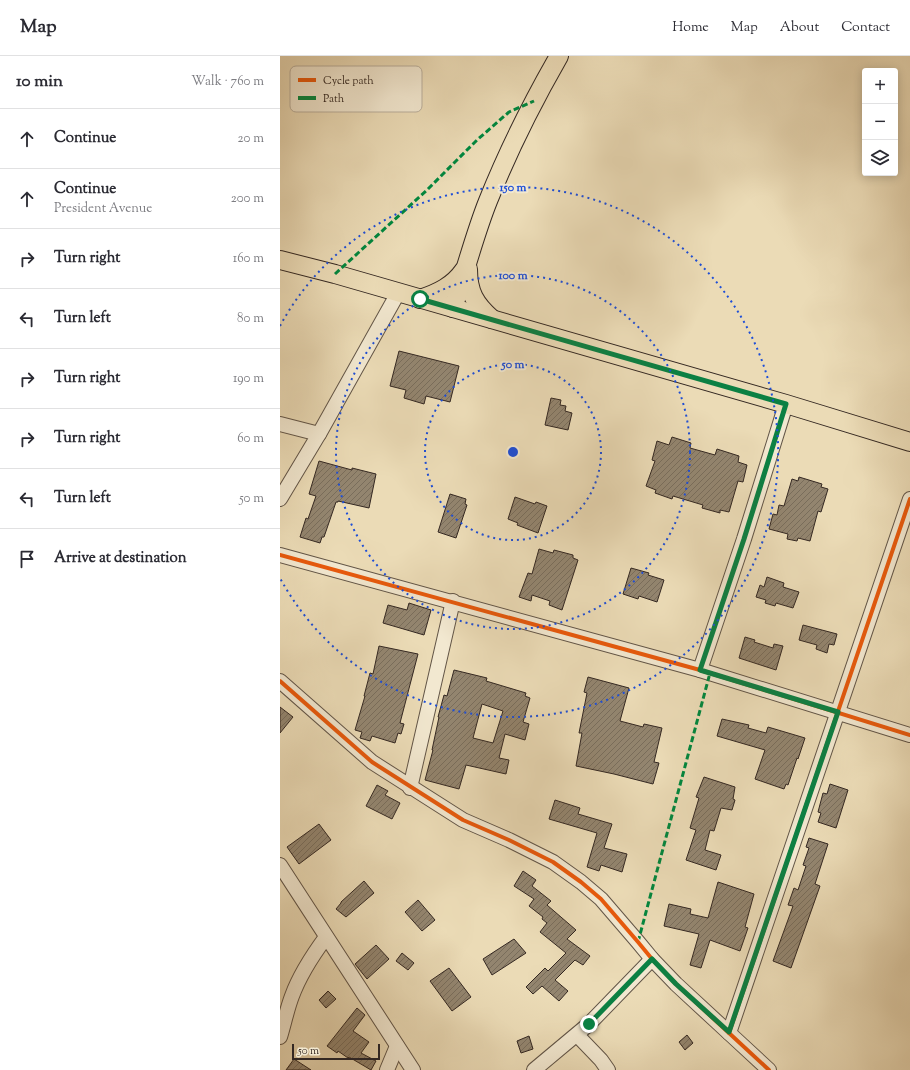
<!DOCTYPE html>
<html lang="en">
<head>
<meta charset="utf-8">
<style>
	body { margin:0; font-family:"Sorts Mill Goudy",serif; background:#f2f2f3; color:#2b2b33 }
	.controls { position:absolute; right:12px; top:12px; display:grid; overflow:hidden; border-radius:4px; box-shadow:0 2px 10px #0003 }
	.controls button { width:36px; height:36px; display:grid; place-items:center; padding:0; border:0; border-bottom:1px solid #e1e1e2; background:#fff; color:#2b2b33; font:20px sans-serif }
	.scale { position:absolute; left:12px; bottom:10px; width:88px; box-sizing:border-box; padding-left:4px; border:2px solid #342822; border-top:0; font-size:11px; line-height:14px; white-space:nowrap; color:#342822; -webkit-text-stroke:3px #f2e8d0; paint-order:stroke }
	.stop { position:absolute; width:12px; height:12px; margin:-9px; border:3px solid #0b8043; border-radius:50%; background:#fff }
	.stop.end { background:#0b8043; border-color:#fff; box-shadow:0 1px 4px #0008 }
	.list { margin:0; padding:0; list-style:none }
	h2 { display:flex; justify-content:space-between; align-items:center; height:52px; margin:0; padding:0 16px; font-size:17px }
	h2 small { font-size:13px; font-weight:400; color:#7c7c81 }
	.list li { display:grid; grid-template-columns:26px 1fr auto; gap:12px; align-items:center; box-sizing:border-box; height:60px; padding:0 16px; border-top:1px solid #e1e1e2 }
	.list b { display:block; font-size:15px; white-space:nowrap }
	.list p { margin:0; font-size:13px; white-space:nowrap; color:#7c7c81 }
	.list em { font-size:13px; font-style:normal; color:#7c7c81 }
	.icon { flex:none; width:22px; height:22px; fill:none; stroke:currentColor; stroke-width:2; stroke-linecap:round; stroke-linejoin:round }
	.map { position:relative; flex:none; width:630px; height:1014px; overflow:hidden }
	header { display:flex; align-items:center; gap:24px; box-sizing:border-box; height:56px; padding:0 20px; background:#fff; border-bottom:1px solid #e1e1e2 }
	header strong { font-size:19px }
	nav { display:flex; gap:22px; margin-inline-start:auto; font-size:14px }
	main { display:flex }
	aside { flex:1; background:#fff }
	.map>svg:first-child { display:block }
	.building { fill:url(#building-hatch); stroke:#342822; fill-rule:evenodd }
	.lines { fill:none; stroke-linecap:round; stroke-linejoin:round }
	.minor-casing { stroke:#625547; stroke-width:16 }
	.major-casing { stroke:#342822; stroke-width:20 }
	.minor { stroke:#f2e8d0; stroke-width:14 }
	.major { stroke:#ebdbb6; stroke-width:18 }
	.quiet { stroke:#00873e; stroke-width:3; stroke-dasharray:6 3; stroke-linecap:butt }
	.cycleway-casing { stroke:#f2e8d0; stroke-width:6 }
	.cycleway { stroke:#e8590c; stroke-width:4 }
	.route { stroke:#0b8043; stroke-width:5 }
	.ring { fill:none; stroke:#1d4ed8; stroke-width:2; stroke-dasharray:2 4 }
	.key { fill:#f2e8d0; stroke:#b9ae9c; stroke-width:1 }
	.key-label { font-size:11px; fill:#342822 }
	.centre { fill:#1d4ed8; stroke:#f2e8d0; stroke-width:2 }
	.ring-label { font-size:12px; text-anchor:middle; font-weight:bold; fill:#1d4ed8; stroke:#f2e8d0; stroke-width:4; stroke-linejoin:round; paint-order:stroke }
</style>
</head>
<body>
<header>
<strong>Map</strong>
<nav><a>Home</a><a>Map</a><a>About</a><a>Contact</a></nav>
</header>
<main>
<aside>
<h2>10 min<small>Walk · 760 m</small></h2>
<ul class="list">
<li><svg class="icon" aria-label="ahead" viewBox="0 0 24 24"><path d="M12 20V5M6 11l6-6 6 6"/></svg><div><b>Continue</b></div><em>20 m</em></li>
<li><svg class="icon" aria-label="ahead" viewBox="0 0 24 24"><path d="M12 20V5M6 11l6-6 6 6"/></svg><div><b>Continue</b><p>President Avenue</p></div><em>200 m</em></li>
<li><svg class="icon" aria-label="right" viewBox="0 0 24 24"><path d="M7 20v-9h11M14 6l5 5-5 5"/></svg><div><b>Turn right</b></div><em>160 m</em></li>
<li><svg class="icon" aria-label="left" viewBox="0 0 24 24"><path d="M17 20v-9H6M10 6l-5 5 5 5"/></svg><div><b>Turn left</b></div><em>80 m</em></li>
<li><svg class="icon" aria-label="right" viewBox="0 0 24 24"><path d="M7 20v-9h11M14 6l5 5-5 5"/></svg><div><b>Turn right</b></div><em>190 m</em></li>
<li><svg class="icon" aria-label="right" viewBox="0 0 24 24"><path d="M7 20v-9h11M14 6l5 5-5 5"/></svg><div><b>Turn right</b></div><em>60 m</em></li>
<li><svg class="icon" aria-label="left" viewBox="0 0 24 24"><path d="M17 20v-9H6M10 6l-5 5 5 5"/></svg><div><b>Turn left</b></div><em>50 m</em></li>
<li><svg class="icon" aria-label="arrive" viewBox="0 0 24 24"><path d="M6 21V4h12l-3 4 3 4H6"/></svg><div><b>Arrive at destination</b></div></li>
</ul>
</aside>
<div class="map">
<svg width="630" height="1014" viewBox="0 0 630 1014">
	<defs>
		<pattern id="building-hatch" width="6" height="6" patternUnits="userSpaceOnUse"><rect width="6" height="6" fill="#93856f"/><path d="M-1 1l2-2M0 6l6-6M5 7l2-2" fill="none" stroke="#796d5b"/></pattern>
	</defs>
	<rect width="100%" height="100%" fill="#ebdbb6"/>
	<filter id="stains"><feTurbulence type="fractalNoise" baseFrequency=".005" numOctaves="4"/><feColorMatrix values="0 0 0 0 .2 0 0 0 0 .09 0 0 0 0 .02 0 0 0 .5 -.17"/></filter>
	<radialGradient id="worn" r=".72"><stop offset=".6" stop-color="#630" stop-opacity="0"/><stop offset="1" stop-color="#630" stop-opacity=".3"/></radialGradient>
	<g class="building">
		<path d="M119 295 179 310 170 346 146 340 144 348 124 342 126 334 110 330Z"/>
		<path d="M271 342 281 344 280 349 286 350 285 355 292 357 288 374 265 369Z"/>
		<path d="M392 381 411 387 410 392 435 399 437 393 459 400 458 406 467 409 463 426 458 425 449 456 440 454V457L422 452 423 449 393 440 392 443 375 437 376 434 366 430 375 405 372 404 377 385 389 389Z"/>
		<path d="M39 405 72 414V412L96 418 89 452 58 445V446H56L44 481H42L40 487 20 481 26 462 28 463 36 440 29 438Z"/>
		<path d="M519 421 542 428 541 431 548 433 541 456 538 455 530 485 518 482 517 485 507 483 508 478 489 473 493 458 497 459 499 449 504 450 512 423 518 425Z"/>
		<path d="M170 438 186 443 185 448 187 449 176 482 158 476Z"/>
		<path d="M235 441 255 448 256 446 267 450 258 477 237 469 238 467 228 463Z"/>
		<path d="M259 493 273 497 274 494 293 499V502L298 504 282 554 269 549 270 545 252 539 251 545 239 541 248 517 252 518Z"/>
		<path d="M351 512 369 517 368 519 384 524 377 546 359 540 358 543 343 538Z"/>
		<path d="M487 521 504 527 503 531 519 536 513 552 496 547 495 550 485 547 486 544 476 541 480 529 484 531Z"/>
		<path d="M129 547 151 554 144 579 103 567 108 549 127 554Z"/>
		<path d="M523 569 557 578 554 589 549 588 547 597 536 593 537 589 519 584Z"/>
		<path d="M465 581 475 584 474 586 493 592 494 588 503 590 496 614 459 602Z"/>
		<path d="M99 590 138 598 120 667 124 668 121 678 118 677 115 687 92 680 90 685 80 682 82 676 75 674 85 640H84L90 617 93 618Z"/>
		<path d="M174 614 207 622 206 625 246 637 245 640 250 642 243 666 249 668 245 684 225 678 219 702 229 704 226 718 186 709 179 733 145 724 153 694H152L159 661H158L164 639 167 640ZM202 648 223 655 213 687 193 682Z"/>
		<path d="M308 621 349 632 340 665 363 671 364 668 382 672 374 706 379 707 373 728 334 718 296 710 302 677H299L307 637 304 636Z"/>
		<path d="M0 651 13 661 0 677Z"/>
		<path d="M442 663 469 669 468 672 486 677 488 671 525 682 518 703 517 702 508 729 506 728 504 733 475 723 485 694 437 680Z"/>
		<path d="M424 721 455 731 453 743 455 744 452 754 441 752 434 775 430 774 425 794 441 799 436 814 406 804 416 774 410 772 419 742 416 741Z"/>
		<path d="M550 728 568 734 556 772 538 766 541 757 538 756 543 737 547 738Z"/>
		<path d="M97 729 108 735 105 739 120 747 112 763 86 750Z"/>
		<path d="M275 744 300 752 298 758 332 768 324 792 347 798 342 816 321 809 319 815 307 811 317 777 269 763Z"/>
		<path d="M39 768 51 784 19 808 7 791Z"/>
		<path d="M529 782 548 788 535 828 540 830 511 912 493 905 513 850 508 849 514 832 518 834 526 810 523 809 529 792 526 791Z"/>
		<path d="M243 815 256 824 252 830 271 845 267 849 296 874 287 883 310 900 303 909 295 904 275 924 288 935 279 945 262 930 253 938 246 931 265 912 268 915 286 897 260 876 267 867 262 863 263 861 249 850 254 843 234 830Z"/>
		<path d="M84 825 94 837 66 861 56 853 61 847V846Z"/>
		<path d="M438 826 474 838 465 871 468 872 460 895 430 884 421 912 410 909 419 878 384 870 389 848 411 853 410 858 428 862Z"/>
		<path d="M138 844 155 864 142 875 125 856Z"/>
		<path d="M234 883 246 897 212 919 203 903Z"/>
		<path d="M96 889 109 903 87 923 75 908Z"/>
		<path d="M122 897 134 907 128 914 116 905Z"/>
		<path d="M169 912 191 941 172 955 150 925Z"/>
		<path d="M48 935 56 943 46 952 39 944Z"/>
		<path d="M77 952 85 959 73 975 89 986 81 997 96 1005 91 1014 69 1001 68 1002 58 995 57 997 47 990Z"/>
		<path d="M407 979 413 987 405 994 399 986Z"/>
		<path d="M249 980 253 993 241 997 237 985Z"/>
		<path d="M14 1003 31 1014H6Z"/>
	</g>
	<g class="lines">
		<defs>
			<g id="minor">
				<path d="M0 368 39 378"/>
				<path d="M0 443 39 378 118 237"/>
				<path d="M0 499 420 614 630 679"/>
				<path d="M420 614 464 483 506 348"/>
				<path d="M0 625 92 706 183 764 229 784 273 806 301 826 321 843 358 886 372 903 396 928 449 977"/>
				<path d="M130 732 173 545"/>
				<path d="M0 809 133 1014"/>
				<path d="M297 979 321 1004 328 1014"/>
				<path d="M0 981C4 968 7 953 12 940 20 918 32 900 46 881"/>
				<path d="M107 1014 117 990"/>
				<path d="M254 1014 309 968 372 903"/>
				<path d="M489 1014 449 977 630 443"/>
			</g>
			<g id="major">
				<path d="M0 204 55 218 506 348 630 386"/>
				<path d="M188 213C188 236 195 248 212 263"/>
				<path d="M140 243C158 237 173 230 184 214"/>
				<path d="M173 252C185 217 194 180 208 145 228 95 252 47 279 0"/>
			</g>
		</defs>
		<use href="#minor" class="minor-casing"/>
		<use href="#major" class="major-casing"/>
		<use href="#minor" class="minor"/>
		<use href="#major" class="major"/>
		<g class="quiet">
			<path d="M55 218 147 134 197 84 229 56 254 45"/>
			<path d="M358 886 430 617"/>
		</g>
		<defs>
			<g id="cycleway">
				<path d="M0 499 420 614 630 679"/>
				<path d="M0 625 92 706 183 764 229 784 273 806 301 826 321 843 358 886 372 903 396 928 449 977"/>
				<path d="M489 1014 449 977 630 443"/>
			</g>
		</defs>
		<use href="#cycleway" class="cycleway-casing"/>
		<use href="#cycleway" class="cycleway"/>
	</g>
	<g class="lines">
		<path class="route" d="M140 243 506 348 464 483 420 614 558 656 449 976 396 928 372 903 309 968"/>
	</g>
	<g class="ring">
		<circle cx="233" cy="396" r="88"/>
		<circle cx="233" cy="396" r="177"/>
		<path d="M0 270A265 265 0 1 1 0 522"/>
	</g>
	<rect x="10" y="10" width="132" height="46" rx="6" class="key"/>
	<rect x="18" y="22" width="18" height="4" fill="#e8590c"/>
	<rect x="18" y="40" width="18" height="4" fill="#00873e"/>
	<g class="key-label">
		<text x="43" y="28">Cycle path</text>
		<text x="43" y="46">Path</text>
	</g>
	<circle cx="233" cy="396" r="6" class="centre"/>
	<g class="ring-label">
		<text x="233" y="135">150 m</text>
		<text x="233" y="223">100 m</text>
		<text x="233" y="312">50 m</text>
	</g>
	<rect width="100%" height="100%" filter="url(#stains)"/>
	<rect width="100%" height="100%" fill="url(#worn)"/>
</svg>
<div class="controls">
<button>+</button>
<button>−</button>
<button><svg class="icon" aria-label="layers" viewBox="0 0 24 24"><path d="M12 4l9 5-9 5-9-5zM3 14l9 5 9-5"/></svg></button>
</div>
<div class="scale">50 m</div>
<div class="stop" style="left:140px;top:243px"></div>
<div class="stop end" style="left:309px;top:968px"></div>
</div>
</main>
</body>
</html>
